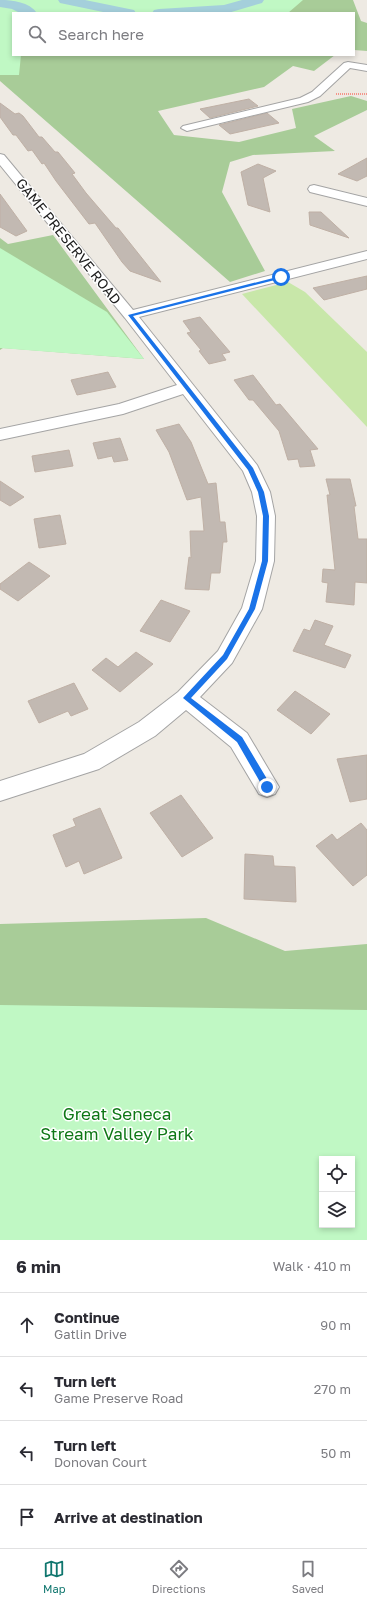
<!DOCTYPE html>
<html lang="en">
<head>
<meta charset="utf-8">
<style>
	body { margin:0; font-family:"Golos Text",sans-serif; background:#f2f2f3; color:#2b2b33 }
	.controls { position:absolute; right:12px; bottom:12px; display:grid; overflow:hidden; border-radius:0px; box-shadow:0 2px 6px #0003 }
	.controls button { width:36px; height:36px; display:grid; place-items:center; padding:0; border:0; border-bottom:1px solid #e1e1e2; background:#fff; color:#2b2b33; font:20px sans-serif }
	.stop { position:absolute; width:12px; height:12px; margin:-9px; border:3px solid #1a73e8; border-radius:50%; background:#fff }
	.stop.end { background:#1a73e8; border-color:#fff; box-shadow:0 1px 4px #0008 }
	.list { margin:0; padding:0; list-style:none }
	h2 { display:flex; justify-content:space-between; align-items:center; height:52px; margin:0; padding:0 16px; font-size:17px }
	h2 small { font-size:13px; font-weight:400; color:#7c7c81 }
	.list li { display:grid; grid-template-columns:26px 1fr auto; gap:12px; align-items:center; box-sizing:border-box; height:64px; padding:0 16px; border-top:1px solid #e1e1e2 }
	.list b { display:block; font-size:15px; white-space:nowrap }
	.list p { margin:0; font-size:13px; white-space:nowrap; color:#7c7c81 }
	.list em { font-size:13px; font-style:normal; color:#7c7c81 }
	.icon { flex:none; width:22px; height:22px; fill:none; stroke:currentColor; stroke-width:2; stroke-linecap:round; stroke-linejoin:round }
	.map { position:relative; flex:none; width:367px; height:1240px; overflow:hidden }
	.search { position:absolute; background:#fff; box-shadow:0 2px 6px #0003; left:12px; right:12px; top:12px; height:44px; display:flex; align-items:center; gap:10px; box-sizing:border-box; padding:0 14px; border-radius:0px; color:#7c7c81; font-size:15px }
	.sheet { height:308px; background:#fff }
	nav { display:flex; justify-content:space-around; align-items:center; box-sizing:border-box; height:56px; border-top:1px solid #e1e1e2; background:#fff; font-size:11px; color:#7c7c81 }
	nav a { display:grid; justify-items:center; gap:2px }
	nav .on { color:#0f766e }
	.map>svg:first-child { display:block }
	.grass { fill:#c8e7a9 }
	.forest { fill:#a8cc98; fill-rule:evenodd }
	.park { fill:#c0f8c4; fill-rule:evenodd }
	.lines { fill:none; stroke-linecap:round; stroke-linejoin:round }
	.river { fill:#a4cfdb; fill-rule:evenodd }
	.building { fill:#c2b9b2; stroke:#bfb0a5 }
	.minor-casing { stroke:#a4a4a4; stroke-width:2 }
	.path { stroke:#f6786c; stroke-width:1.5; stroke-dasharray:1 1; stroke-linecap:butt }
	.minor { fill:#fff; fill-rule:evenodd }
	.route { fill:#1a73e8 }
	.labels { text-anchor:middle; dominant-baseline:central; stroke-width:3; stroke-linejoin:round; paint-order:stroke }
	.street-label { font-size:14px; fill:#1d1d1d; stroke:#fff }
	.near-park-label { font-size:17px; fill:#0e7716; stroke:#fff }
</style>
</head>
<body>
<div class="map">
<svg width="367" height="1240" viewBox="0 0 367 1240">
	<rect width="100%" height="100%" fill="#eeeae3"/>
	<path class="grass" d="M288 282 305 292 367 352V427L242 294Z"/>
	<g class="forest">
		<path d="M0 0H353L361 21 367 23V51L354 50V13H13V55H335L314 71 293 66 264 87 158 111 174 135 239 142 296 128 292 109 351 96 367 101V110L314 136 335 151 253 155 230 162 222 192 265 271 230 282 0 81Z"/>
		<path d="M53 235 144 359 3 348 0 350V238L8 244Z"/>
		<path d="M206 918 285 951 367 944V1240H0V924ZM322 1159H352V1225H322Z"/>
	</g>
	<g class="park">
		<path d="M0 0H303L288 13H13V55H21L19 75H0Z"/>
		<path d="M0 248 107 312 144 359 0 348Z"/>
		<path d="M0 1005 367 1010V1240H0ZM322 1159H352V1225H322Z"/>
	</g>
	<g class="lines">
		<g class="river">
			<path d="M0 0C13 0 29 2 37 13H20L12 9 0 7Z"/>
			<path d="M58 0H85L134 10 136 13H108L60 3Z"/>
			<path d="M242 0H264L262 3 228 13H152L154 10 159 9 224 5Z"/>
		</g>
	</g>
	<g class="building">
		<path d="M249 99 258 106 210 118 200 109Z"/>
		<path d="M0 103 15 114 19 113 23 116 39 137H42L55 152H58L75 173 72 174 86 193 116 228H118L161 282 130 271 122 262 95 223 89 224 56 181 44 163 42 164 32 150 28 151 16 135H13L0 117Z"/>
		<path d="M267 113 279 123 230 134 219 125Z"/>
		<path d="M367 158V176L357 181 338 174Z"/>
		<path d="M258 164 276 171 263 178 270 212 248 205 241 172Z"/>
		<path d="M0 194 27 231 16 236 0 227Z"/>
		<path d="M309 212H321L349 238 310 225Z"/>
		<path d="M367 276V289L324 300 313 288Z"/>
		<path d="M200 317 230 352 222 354 226 360 209 364 199 351 201 350 187 333 191 332 183 321Z"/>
		<path d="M108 372 116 387 77 395 71 380Z"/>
		<path d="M253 375 276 405 280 404 318 449 310 450 315 466 300 467 298 459 288 460 279 431 253 400H249L234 380Z"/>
		<path d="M179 424 191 442 208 484 216 483 220 522H225L227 542H223L220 573H211L209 590 185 589 189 557 191 558 190 531H204L201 497 187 500 169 452 156 430Z"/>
		<path d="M120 438 128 460 114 462 112 456 98 459 93 443Z"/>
		<path d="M69 450 73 466 35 472 32 456Z"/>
		<path d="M326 479H350L356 506H354L358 539H367V583L355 582 354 605 326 602 328 583 322 582 323 569 335 570 327 495H330Z"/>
		<path d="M0 481 24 497 10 506 0 500Z"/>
		<path d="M60 515 66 544 39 548 34 519Z"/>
		<path d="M29 562 50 576 18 601 0 589V584Z"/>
		<path d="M161 600 190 611 170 642 140 631Z"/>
		<path d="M315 620 333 626 324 645 351 655 345 668 293 651 304 629 310 631Z"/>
		<path d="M136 652 153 664 120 692 92 670 106 658 118 667Z"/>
		<path d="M74 683 88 709 71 716 68 711 39 723 28 701Z"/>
		<path d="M295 691 330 714 311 734 277 710Z"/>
		<path d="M367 755V799L350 802 337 759Z"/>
		<path d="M181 795 213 838 182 857 150 813Z"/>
		<path d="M100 808 122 858 84 874 79 861 66 867 53 835 76 826 73 819Z"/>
		<path d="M361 823 367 830V875L353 886 316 846 332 834 337 840Z"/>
		<path d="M245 854 273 856 274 866 295 867 296 902 244 899Z"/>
	</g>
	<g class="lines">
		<defs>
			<g id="minor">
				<path d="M348 62 367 65V71L350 68 320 96 308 102 187 131 181 128 183 126 300 98 312 92 344 63Z"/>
				<path d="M0 154 4 155 133 310 367 251V259L139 317 257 465 270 492 275 516 274 561 262 609 232 663 200 697 247 733 279 787 275 794 267 797 259 794 231 747 186 710 155 736 99 769 0 801V781L84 754 139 722 178 692 218 651 242 608 256 561 257 516 252 492 243 471 183 394 123 414 0 440V429L119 404 177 385 125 318 0 165Z"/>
				<path d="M314 185 367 198V206L310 192 308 189 310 186Z"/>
			</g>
		</defs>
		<use href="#minor" class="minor-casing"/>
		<path class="path" d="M336 94H367"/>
		<use href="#minor" class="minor"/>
	</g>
	<path class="route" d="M281 276 283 278 133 316 253 468 264 492 269 516 268 561 255 609 227 659 191 698 242 737 270 784V789L267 790 264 789 237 742 183 698 223 655 249 609 262 561 263 516 258 492 248 470 128 315Z"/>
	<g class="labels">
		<g class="street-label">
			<text transform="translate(69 241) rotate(51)">GAME PRESERVE ROAD</text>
		</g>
		<g class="near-park-label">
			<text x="117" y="1113">Great Seneca<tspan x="117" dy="20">Stream Valley Park</tspan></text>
		</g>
	</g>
</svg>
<div class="controls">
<button><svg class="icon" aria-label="locate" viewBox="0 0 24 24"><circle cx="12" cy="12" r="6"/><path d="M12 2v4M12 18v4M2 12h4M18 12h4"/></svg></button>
<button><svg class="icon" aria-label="layers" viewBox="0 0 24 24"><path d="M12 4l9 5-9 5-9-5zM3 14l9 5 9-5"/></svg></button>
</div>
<div class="stop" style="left:281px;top:277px"></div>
<div class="stop end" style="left:267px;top:787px"></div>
<div class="search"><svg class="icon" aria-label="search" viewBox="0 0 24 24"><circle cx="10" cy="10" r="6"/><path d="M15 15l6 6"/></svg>Search here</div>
</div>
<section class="sheet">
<h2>6 min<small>Walk · 410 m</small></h2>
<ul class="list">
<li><svg class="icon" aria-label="ahead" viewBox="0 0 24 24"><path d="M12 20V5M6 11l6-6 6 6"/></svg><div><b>Continue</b><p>Gatlin Drive</p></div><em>90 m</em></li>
<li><svg class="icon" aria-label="left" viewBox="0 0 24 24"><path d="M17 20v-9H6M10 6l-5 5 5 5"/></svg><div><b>Turn left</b><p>Game Preserve Road</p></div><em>270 m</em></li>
<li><svg class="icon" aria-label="left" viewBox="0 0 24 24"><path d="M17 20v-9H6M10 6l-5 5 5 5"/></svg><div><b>Turn left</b><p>Donovan Court</p></div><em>50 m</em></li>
<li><svg class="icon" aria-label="arrive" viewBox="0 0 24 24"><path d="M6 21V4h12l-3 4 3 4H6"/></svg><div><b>Arrive at destination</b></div></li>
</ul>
</section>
<nav>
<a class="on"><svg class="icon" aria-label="map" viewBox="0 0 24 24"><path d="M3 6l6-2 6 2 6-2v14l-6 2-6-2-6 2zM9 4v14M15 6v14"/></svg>Map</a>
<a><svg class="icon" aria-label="directions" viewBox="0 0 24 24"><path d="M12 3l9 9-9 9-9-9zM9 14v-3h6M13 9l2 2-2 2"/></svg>Directions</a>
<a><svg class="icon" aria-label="saved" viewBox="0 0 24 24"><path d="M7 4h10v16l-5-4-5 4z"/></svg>Saved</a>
</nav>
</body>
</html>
